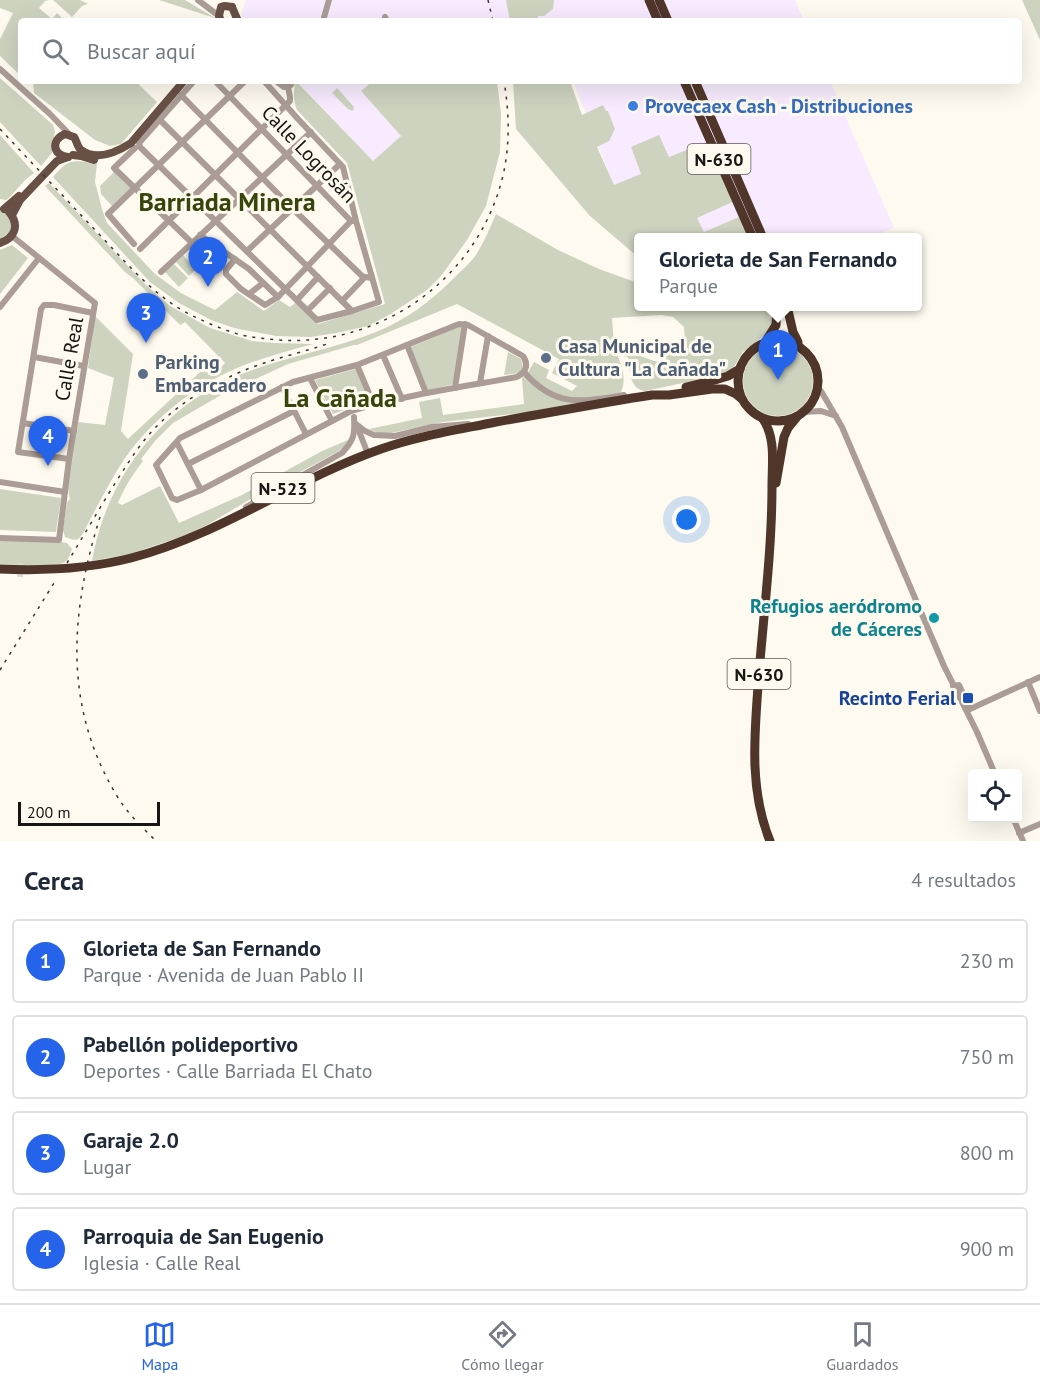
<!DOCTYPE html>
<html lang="es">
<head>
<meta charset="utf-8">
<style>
	body { margin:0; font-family:"PT Sans",sans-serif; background:#f6f6f7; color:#1f2937 }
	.controls { position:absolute; right:18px; bottom:18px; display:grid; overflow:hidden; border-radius:6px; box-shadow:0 6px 24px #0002 }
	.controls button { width:54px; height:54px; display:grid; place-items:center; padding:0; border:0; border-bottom:2px solid #e0e1e3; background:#fff; color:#1f2937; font:30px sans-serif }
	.scale { position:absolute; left:18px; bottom:15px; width:142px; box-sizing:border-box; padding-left:6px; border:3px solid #181612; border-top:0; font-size:16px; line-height:21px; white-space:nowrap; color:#181612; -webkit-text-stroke:4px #fefaef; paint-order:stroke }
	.you { position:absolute; left:687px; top:520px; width:21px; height:21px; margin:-15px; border:4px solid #fff; border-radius:50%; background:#1a73e8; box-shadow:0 0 0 9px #1a73e833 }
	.badge { display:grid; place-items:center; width:39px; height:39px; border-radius:50%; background:#2563eb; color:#fff; font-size:20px; font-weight:700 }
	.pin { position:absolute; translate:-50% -50px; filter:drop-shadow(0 2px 3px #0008) }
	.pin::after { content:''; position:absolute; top:32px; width:21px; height:18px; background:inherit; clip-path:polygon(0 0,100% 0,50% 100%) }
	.popup { position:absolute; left:634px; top:233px; width:288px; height:78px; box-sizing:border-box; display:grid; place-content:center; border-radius:6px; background:#fff; filter:drop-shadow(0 2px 4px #0005); font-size:20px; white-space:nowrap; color:#747a83 }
	.popup b { font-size:22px; color:#1f2937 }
	.popup::after { content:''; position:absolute; left:50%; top:100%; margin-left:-12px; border:12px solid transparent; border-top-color:#fff }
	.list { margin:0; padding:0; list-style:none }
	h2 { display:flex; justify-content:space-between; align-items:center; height:78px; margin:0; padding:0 24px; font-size:26px }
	h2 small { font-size:20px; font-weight:400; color:#747a83 }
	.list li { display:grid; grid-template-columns:39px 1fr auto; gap:18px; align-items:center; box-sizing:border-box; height:84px; margin:0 12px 12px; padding:0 12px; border:2px solid #e0e1e3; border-radius:6px }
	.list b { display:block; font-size:22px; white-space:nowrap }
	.list p { margin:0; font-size:20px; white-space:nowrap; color:#747a83 }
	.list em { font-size:20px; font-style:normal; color:#747a83 }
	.icon { flex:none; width:33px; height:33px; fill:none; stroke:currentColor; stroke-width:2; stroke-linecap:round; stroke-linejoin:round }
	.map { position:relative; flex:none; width:1040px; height:841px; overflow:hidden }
	.search { position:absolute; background:#fff; box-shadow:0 6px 24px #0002; left:18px; right:18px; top:18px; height:66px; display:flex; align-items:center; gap:15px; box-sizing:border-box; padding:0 21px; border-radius:6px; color:#747a83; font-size:22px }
	.sheet { height:462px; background:#fff }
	nav { display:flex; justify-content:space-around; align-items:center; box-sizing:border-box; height:84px; border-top:2px solid #e0e1e3; background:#fff; font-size:16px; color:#747a83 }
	nav a { display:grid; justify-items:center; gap:3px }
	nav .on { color:#2563eb }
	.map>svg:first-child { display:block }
	.industrial { fill:#f8ebff }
	.green { fill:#cdd3bf; fill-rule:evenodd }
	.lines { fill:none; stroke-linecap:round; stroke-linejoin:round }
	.minor-tunnel { stroke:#dcd8ce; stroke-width:6; stroke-dasharray:6 3; stroke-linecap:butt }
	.minor { stroke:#ab9c96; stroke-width:6 }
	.major { stroke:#685046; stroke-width:8 }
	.highway { stroke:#50362a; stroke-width:9 }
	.rail { stroke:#383631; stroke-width:1.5; stroke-dasharray:3 6; stroke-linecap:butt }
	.shop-dot { fill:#3f7fe0; stroke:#fefaef; stroke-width:2 }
	.service-dot { fill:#5c6f8a; stroke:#fefaef; stroke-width:2 }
	.culture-dot { fill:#0f9aa8; stroke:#fefaef; stroke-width:2 }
	.transit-dot { fill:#1a4fb4; stroke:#fefaef; stroke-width:2 }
	.labels { text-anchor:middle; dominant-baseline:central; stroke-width:6; stroke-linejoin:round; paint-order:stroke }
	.shield { fill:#fefaef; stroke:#5d5a54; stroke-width:1.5 }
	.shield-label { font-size:18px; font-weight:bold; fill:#181612 }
	.shop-label { font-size:20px; font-weight:bold; fill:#366cbe; stroke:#fefaef; text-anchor:start }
	.street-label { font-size:20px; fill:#181612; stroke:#fefaef }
	.service-label { font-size:20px; font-weight:bold; fill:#4e5e75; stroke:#fefaef; text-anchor:start }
	.culture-label { font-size:20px; font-weight:bold; fill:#0d838f; stroke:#fefaef; text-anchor:end }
	.transit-label { font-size:20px; font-weight:bold; fill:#164399; stroke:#fefaef; text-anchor:end }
	.district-label { font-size:26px; font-weight:bold; fill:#37440b; stroke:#fefaef }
</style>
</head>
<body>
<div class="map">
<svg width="1040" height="841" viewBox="0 0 1040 841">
	<rect width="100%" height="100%" fill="#fefaef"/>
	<g class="industrial">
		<path d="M246 0H795L804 21H246L241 15Z"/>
		<path d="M297 81H373L361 91 401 136 373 161Z"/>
		<path d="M573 81H830L894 228 871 237H748L740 217 704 232 697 218 733 202 669 158 631 147 641 174 614 186Z"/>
	</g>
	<g class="green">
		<path d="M0 0H49L45 1 39 8 52 19 57 13 65 21H21V76L0 56V39L13 13 0 8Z"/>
		<path d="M53 0H80L88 4 82 6 72 17Z"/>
		<path d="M159 0H185L215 18Z"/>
		<path d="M506 0H554L553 9 544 16H538L539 21H510Z"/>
		<path d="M1022 0H1040V40Z"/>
		<path d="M0 78 53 125 55 131 52 153 41 166 0 122Z"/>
		<path d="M33 81H120L124 84 127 81H135L157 102 121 144 110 146 95 140 34 93Z"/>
		<path d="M296 81 373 161 401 136 361 91 373 81H497L501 114 500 152 486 206 467 240 441 276 427 290 389 315 368 326 342 332 311 337 276 336 234 328 211 320 179 303 150 282 53 177C69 158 73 160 97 164L95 182 102 209 107 223 155 274 181 293 215 310 237 292 264 311 279 300 290 307 298 301 318 324 385 304 347 163 297 110C293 100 293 91 296 81Z"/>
		<path d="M513 81H570L582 115 603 105 606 111H608L615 129 609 141 597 147 614 185 641 174 631 147 659 135 669 157 709 141 735 201 697 218 704 232 739 217 746 228 750 237 638 238V257L590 216 516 129Z"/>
		<path d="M337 88 354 107 353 111 348 109 332 93Z"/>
		<path d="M0 135 34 173 25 180 9 198 6 200 0 199Z"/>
		<path d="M115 171 132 187 112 206 101 194 100 186Z"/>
		<path d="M49 183 144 283 170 306 210 328 252 341 275 343 313 344C291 350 269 356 247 364 199 382 155 416 125 458 109 482 96 509 82 535 77 542 74 540 65 537L63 530 67 502 70 499C64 479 75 443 78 422L105 425 114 378 88 368 95 316 133 354 121 431 128 439 212 361 219 369 225 363 185 322 180 325 133 278 125 272 45 186Z"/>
		<path d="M0 211 6 213 12 223 9 233 0 239Z"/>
		<path d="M496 214 558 250 599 269 638 283V306L773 307 772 326 766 334 743 352 732 370 721 375 645 391C629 389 630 370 628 357L617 354C622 366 628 383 619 395L530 412 443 422 391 433H378L369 429 422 418 419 402 440 398 443 415 524 404 522 378 527 374 534 362 549 370 546 378 572 391 577 386 552 373 559 359 457 304 357 345H354L288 364 221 395 173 423 155 441 141 459 143 461C133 474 124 488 118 503L122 505 160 486 179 523 242 495 322 451 348 440 345 446 339 451 254 497 207 525 186 535 130 554 92 561C106 479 160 408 237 376 282 357 331 350 376 332 406 320 431 301 454 278 461 271 470 263 476 255 484 242 490 228 496 214ZM662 315 673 317 684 327 685 343 663 344 664 362 654 361 614 346 612 318Z"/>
		<path d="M200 241 226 261 220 266 197 244Z"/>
		<path d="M12 245 28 258 0 294V250Z"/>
		<path d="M183 255 196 269 189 276 176 262Z"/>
		<path d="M174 264 188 278 179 287 165 272Z"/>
		<path d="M461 326 465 328 455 384 424 391 406 349Z"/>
		<circle cx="778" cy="381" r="35"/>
		<path d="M508 352 521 359 523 367 519 373 504 375Z"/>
		<path d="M356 369 369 401 333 414 315 380Z"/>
		<path d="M0 489 61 498 56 532 0 530Z"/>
		<path d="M0 540 61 542 67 543 72 549C70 554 69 559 65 562 56 568 12 565 0 564Z"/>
	</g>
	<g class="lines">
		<path class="minor-tunnel" d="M20 577 21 563"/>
		<g class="minor">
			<path d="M198 0 219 16"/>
			<path d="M385 17 387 21"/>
			<path d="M323 21 329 0"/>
			<path d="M0 69 50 114 70 135"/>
			<path d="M194 81 139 143 140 147 317 320 352 311 379 302 356 221 343 167 298 119 264 81"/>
			<path d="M215 81 351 221H353"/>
			<path d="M276 81 284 87 291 85 293 81"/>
			<path d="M362 81H365"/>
			<path d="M181 95 293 209 362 276 365 277 372 278"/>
			<path d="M160 120 352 311"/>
			<path d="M135 148 114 168 213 263"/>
			<path d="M200 235 249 269 278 297 351 221"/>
			<path d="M134 244 108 214 245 81"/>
			<path d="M140 249 290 101V97L288 87"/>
			<path d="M247 251 340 164"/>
			<path d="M235 259 226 270V274L241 289 265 305 278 297"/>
			<path d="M161 272 311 132"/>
			<path d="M249 294 263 283"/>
			<path d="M297 300 318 277"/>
			<path d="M342 301 365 277"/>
			<path d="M0 307 39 258"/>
			<path d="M308 310 330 288"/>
			<path d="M459 324 468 325 523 356C529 365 526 372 517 377 462 387 405 395 351 411L201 490 177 500 172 498 156 465 180 438 293 382 357 365Z"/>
			<path d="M407 345 426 393"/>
			<path d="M383 355 402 399"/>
			<path d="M34 357 84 366"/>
			<path d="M357 365 374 405"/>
			<path d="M524 372C555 408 581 402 624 395"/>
			<path d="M310 378 332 421"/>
			<path d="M480 383 488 336"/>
			<path d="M282 387 306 434"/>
			<path d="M455 388 465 324"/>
			<path d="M818 390 821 391 842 427 944 666 977 732 995 774"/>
			<path d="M804 412 821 411 836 416"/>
			<path d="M23 423 74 431"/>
			<path d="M356 424 365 431 374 435 395 436 432 427 468 424"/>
			<path d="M357 426 366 449"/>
			<path d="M177 443 201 490"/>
			<path d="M69 459 18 452 41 309 44 305H54L93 313"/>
			<path d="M188 464 294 411"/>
			<path d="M0 482 65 492"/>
			<path d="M246 507 342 453C354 440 355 435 354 417"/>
			<path d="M0 538 59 540 69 459 95 303 12 236"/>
			<path d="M1028 682 1040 711"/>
			<path d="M953 686 959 685 970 709 1040 677"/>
			<path d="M1013 818 1023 841"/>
			<path d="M1019 833 1040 824"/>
		</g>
		<g class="major">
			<path d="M232 7 238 21"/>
			<path d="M221 21 219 16 221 7 225 6 232 7"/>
			<path d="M73 155 81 156 94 160"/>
			<path d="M68 157C52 155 51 140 65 134L74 137C77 141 77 147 81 150 97 162 117 152 131 143L184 81"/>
			<path d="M4 209 19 196"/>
			<path d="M12 215 20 200 57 161 68 157"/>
			<path d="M0 243C15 238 20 225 9 212"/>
		</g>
		<g class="highway">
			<path d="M649 0 658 21"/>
			<path d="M659 0 668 21"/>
			<path d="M684 81 753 238"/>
			<path d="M695 81 763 238"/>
			<path d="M787 306 793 332 798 342V346"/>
			<circle cx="778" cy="381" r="40"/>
			<path d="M764 344 776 325 777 306"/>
			<path d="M686 387 715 380 728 376 740 369"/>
			<path d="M763 419C776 438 772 463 772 486 772 548 764 611 759 673 755 730 748 787 770 841"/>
			<path d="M776 483 784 437 788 428 797 417"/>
			<path d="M0 569C44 571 88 569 131 558 220 535 295 479 381 449 418 436 457 430 496 422 548 413 600 403 652 395H669L712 389H725L736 394 742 399"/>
		</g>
		<g class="rail">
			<path d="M488 0 493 21"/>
			<path d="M0 129C32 163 64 197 96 231 125 261 153 296 191 315 207 323 224 330 241 335 250 337 259 338 268 339 377 352 481 279 504 171 510 141 509 111 504 81"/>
			<path d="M100 517C70 613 63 707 117 796 127 813 142 827 156 841"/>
			<path d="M67 563C81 540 95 516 109 493 125 468 139 443 160 423 184 400 214 383 245 370 272 359 300 353 327 344"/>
			<path d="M0 670 54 583"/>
		</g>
	</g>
	<circle class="shop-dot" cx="633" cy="106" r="6"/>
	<g class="service-dot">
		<circle cx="546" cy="358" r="6"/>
		<circle cx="143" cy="374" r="6"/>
	</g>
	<circle class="culture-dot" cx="934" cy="618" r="6"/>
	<rect class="transit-dot" x="962" y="692" width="12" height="12" rx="3"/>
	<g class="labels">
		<g class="shield">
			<rect x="687.5" y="144" width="63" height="30" rx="4.5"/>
			<rect x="251.5" y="473" width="63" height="30" rx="4.5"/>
			<rect x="727.5" y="659" width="63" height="30" rx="4.5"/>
		</g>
		<g class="shield-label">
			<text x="719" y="159">N-630</text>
			<text x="283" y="488">N-523</text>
			<text x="759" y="674">N-630</text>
		</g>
		<g class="shop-label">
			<text x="645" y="106">Provecaex Cash - Distribuciones</text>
		</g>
		<g class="street-label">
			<text transform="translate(309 154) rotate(46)">Calle Logrosán</text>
			<text transform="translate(69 359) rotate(-80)">Calle Real</text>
		</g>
		<g class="service-label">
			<text x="558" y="346">Casa Municipal de<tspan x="558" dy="23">Cultura "La Cañada"</tspan></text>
			<text x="155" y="362">Parking<tspan x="155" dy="23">Embarcadero</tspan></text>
		</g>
		<g class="culture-label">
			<text x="922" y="606">Refugios aeródromo<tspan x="922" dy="23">de Cáceres</tspan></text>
		</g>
		<g class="transit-label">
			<text x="956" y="698">Recinto Ferial</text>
		</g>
		<g class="district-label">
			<text x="227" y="201">Barriada Minera</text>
			<text x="340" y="397">La Cañada</text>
		</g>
	</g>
</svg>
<div class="controls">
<button><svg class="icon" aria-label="locate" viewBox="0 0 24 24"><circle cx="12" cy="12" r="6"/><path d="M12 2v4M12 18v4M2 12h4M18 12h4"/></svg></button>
</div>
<div class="scale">200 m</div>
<div class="you"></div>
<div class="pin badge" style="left:778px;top:380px">1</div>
<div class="popup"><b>Glorieta de San Fernando</b>Parque</div>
<div class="pin badge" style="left:208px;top:287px">2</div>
<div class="pin badge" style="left:146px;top:343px">3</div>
<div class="pin badge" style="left:48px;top:466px">4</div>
<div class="search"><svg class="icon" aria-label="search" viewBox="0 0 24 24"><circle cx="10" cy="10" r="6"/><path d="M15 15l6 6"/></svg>Buscar aquí</div>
</div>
<section class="sheet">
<h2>Cerca<small>4 resultados</small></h2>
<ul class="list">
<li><span class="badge">1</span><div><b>Glorieta de San Fernando</b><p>Parque · Avenida de Juan Pablo II</p></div><em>230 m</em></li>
<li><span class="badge">2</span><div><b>Pabellón polideportivo</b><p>Deportes · Calle Barriada El Chato</p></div><em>750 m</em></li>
<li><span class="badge">3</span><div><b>Garaje 2.0</b><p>Lugar</p></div><em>800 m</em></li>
<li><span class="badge">4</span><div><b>Parroquia de San Eugenio</b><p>Iglesia · Calle Real</p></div><em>900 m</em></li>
</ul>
</section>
<nav>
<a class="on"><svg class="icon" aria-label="map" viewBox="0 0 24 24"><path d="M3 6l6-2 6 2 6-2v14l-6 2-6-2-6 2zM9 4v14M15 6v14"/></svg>Mapa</a>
<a><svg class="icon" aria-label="directions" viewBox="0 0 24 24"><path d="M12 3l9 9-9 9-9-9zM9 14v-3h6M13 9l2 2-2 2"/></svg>Cómo llegar</a>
<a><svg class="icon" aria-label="saved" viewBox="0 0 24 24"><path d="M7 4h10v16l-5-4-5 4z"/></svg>Guardados</a>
</nav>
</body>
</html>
